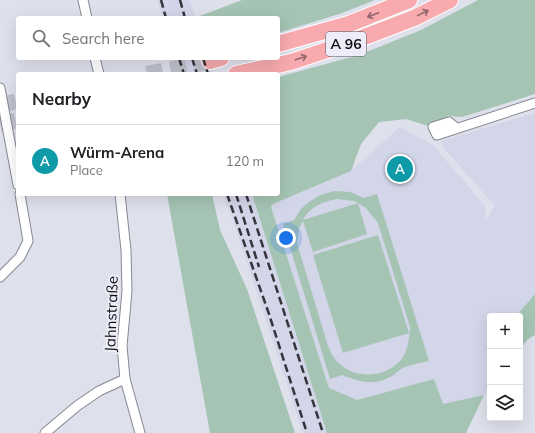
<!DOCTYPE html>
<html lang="en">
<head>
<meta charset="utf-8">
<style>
	body { margin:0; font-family:Mulish,sans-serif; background:#f2f2f2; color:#202124 }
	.controls { position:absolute; right:12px; bottom:12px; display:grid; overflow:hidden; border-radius:4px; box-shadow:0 4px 16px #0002 }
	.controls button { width:36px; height:36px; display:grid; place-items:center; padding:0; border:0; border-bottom:1px solid #e0e0e0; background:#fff; color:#202124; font:20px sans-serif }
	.you { position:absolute; left:286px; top:238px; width:14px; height:14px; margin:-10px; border:3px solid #fff; border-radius:50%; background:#1a73e8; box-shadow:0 0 0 6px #1a73e833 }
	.badge { display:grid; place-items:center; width:26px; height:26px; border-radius:50%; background:#584ec6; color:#fff; font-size:13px; font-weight:700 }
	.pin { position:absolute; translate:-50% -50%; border:2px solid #fff; box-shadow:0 1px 4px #0006 }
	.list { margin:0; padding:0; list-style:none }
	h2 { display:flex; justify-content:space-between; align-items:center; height:52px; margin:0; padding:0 16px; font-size:17px }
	h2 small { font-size:13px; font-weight:400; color:#757577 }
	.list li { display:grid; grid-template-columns:26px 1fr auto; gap:12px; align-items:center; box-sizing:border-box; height:72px; padding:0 16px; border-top:1px solid #e0e0e0 }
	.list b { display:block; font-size:15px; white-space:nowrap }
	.list p { margin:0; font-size:13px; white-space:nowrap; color:#757577 }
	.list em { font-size:13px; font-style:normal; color:#757577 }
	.icon { flex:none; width:22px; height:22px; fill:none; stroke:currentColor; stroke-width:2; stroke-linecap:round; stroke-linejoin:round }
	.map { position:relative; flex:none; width:535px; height:433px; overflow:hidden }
	.search { position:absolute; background:#fff; box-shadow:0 4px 16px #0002; left:16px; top:16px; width:264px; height:44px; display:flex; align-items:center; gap:10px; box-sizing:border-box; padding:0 14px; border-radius:4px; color:#757577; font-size:15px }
	.panel { position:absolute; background:#fff; box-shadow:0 4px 16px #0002; left:16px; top:72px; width:264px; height:124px; border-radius:4px }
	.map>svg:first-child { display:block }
	.built { fill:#d3d5e8 }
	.green { fill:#a5c4b4; fill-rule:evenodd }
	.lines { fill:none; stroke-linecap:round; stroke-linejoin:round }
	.highway-tunnel { stroke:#bfc1cc; stroke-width:16; stroke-dasharray:16 8; stroke-linecap:butt }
	.street-casing { stroke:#868893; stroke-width:11 }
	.highway-casing { stroke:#fff; stroke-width:18 }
	.street { stroke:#fff; stroke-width:9 }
	.highway { stroke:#f8aaaf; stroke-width:16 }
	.rail { stroke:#34343a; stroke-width:2.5; stroke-dasharray:8 4; stroke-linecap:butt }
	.oneway { stroke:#906569 }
	.labels { text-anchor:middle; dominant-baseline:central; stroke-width:4; stroke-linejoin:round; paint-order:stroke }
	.shield { fill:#ecedf9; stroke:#525259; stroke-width:1 }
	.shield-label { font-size:14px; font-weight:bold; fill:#101014 }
	.street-label { font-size:15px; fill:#101014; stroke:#ecedf9 }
</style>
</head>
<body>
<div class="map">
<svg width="535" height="433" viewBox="0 0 535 433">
	<rect width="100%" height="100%" fill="#dee0ec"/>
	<g class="built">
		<path d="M157 0H190L196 18H163Z"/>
		<path d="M176 58H209L214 74H181Z"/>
		<path d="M535 113V294L516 316H490V346L487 350 490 364V387L484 395 443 404 434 379 357 400 329 388 271 207 273 204 351 171 400 127 433 145 485 206 486 220 495 206 443 147 441 141Z"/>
		<path d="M223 194H252L327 433H303L234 223Z"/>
	</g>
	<g class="green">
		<path d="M242 0H375L342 13 278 33V18H198L197 17Z"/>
		<path d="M478 0H535V94L462 117 449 116 428 126 406 119 379 122 361 144 351 171 273 204 271 207 329 388 357 400 434 379 443 404 484 395 466 433H327L252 194H278V77L359 55 421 30Z"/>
		<path d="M334 191 350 192 364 198 377 194 429 361C420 363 409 365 401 369 397 371 394 376 388 378 371 386 359 381 342 375L330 379 283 224 294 220 301 209 309 202 320 195ZM336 199 354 201 358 203 303 220C309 207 323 202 336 199ZM358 203 366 208 378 223 410 327C409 337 409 347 403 357 388 379 352 381 335 359 332 356 330 350 328 346L297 243 299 228 303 221 313 252 367 234Z"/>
		<path d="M167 194H212L220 230 247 289 295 433H210Z"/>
		<path d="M378 235 409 333 343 353 313 255Z"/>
		<path d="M535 294V335L528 339 520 349V316H516Z"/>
	</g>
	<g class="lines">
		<g class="highway-tunnel">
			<path d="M147 74 210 61"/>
			<path d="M0 105 18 101"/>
			<path d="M0 124 18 120"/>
		</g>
		<defs>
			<g id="street">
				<path d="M83 0 87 18"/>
				<path d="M95 58 99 74"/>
				<path d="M0 88 18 185"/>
				<path d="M456 128 449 122 433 127 437 135 535 103"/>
				<path d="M120 194 126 250 127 291 122 346 125 379 140 433"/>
				<path d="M0 277 20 257 28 241 20 194"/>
				<path d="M45 433 77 406 99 391 125 379"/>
			</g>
			<g id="highway">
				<path d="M278 44 349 24 409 0"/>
				<path d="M210 61 221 58"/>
				<path d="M236 74 291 62 354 41 414 18 450 0"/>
			</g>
		</defs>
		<use href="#street" class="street-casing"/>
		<use href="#highway" class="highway-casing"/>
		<use href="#street" class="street"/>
		<use href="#highway" class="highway"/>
		<g class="rail">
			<path d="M161 0 166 18"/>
			<path d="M180 0 185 18"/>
			<path d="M179 58 184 74"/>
			<path d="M192 58 197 74"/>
			<path d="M203 58 208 74"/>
			<path d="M227 194 269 314 307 433"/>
			<path d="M236 194 259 267"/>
			<path d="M246 194 323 433"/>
		</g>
	</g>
	<defs><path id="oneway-shaft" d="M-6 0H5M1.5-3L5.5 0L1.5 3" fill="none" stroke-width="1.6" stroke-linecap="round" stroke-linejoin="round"/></defs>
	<g class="oneway">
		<use href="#oneway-shaft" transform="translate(423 13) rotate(-26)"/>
		<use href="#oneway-shaft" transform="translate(373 15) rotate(159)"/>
		<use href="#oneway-shaft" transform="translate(301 58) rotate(-18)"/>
	</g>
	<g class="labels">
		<rect class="shield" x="326" y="32" width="40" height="24" rx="3"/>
		<g class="shield-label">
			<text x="346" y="44">A 96</text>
		</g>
		<g class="street-label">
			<text transform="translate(111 314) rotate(-88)">Jahnstraße</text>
		</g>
	</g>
</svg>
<div class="controls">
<button>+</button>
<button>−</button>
<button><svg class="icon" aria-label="layers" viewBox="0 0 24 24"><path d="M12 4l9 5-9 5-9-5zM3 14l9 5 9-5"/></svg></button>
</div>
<div class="you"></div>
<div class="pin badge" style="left:400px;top:169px;background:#0f9aa8">A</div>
<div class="search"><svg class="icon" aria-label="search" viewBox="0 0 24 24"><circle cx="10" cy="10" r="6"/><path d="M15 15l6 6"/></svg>Search here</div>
<section class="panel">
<h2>Nearby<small></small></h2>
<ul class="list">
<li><span class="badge" style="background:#0f9aa8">A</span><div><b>Würm-Arena</b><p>Place</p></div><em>120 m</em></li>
</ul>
</section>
</div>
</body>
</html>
